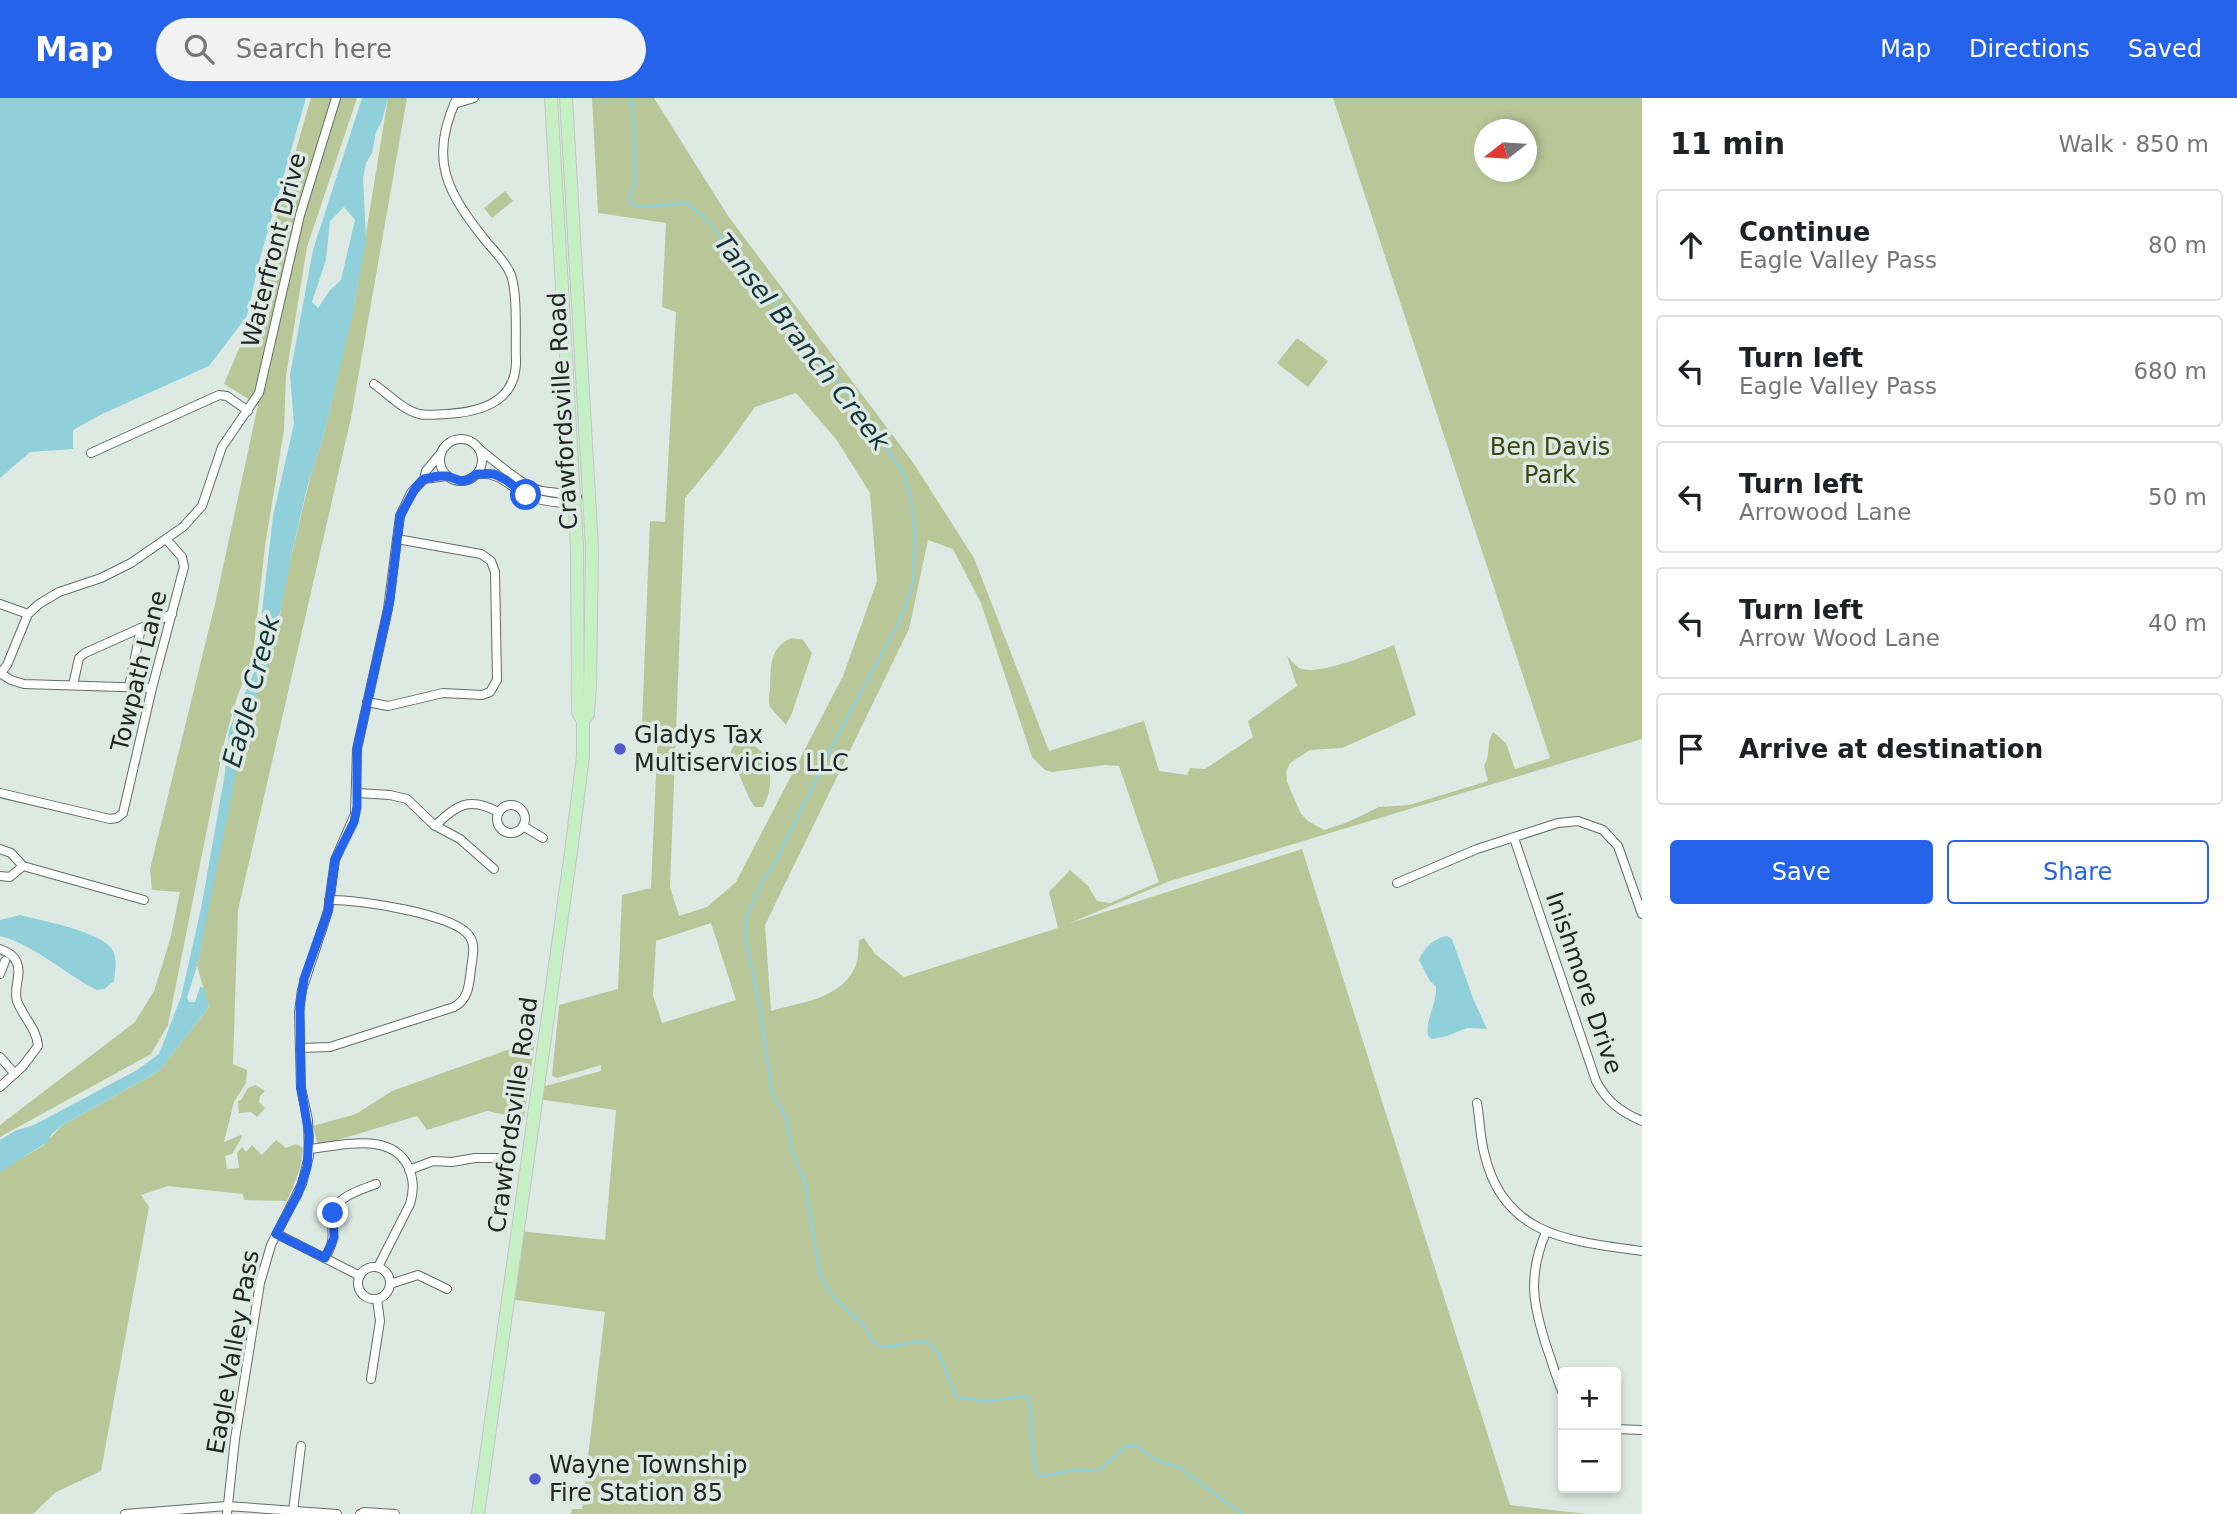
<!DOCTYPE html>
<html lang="en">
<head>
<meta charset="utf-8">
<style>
	body { margin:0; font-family:"DejaVu Sans",sans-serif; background:#f2f2f2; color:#202124 }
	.controls { position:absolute; right:21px; bottom:21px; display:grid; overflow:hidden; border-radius:7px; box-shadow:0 4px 10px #0003 }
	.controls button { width:63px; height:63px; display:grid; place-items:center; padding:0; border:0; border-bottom:2px solid #e0e0e0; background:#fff; color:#202124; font:35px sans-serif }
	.compass { position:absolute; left:1474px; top:21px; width:63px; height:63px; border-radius:50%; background:#fff; box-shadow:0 4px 10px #0003; rotate:253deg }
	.stop { position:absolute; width:21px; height:21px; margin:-16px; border:5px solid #2563eb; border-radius:50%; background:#fff }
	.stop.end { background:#2563eb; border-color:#fff; box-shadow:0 2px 7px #0008 }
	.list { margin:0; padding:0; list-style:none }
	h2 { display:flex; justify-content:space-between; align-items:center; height:91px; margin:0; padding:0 28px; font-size:30px }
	h2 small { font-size:23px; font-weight:400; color:#757577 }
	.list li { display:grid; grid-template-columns:46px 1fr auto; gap:21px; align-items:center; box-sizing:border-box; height:112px; margin:0 14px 14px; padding:0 14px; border:2px solid #e0e0e0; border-radius:7px }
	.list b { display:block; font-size:26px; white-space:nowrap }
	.list p { margin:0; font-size:23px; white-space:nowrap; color:#757577 }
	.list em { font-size:23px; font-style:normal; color:#757577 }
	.actions { display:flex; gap:14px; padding:21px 28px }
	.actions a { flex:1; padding:16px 0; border:2px solid #2563eb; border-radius:7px; text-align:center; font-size:24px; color:#2563eb }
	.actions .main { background:#2563eb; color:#fff }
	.icon { flex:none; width:38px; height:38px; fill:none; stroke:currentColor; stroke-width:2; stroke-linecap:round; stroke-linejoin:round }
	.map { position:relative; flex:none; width:1642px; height:1416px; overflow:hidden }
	header { display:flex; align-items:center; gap:42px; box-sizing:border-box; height:98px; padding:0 35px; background:#2563eb; color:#fff }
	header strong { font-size:33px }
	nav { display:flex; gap:38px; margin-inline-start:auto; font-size:24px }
	.search { width:490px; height:63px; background:#f2f2f2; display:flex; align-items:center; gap:18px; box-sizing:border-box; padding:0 24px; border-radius:38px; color:#757577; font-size:26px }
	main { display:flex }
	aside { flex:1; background:#fff }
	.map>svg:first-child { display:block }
	.green { fill:#b9c798; fill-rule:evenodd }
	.water { fill:#90d0db; fill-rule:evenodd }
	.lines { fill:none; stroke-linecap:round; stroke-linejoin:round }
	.stream { stroke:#90d0db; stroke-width:2.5 }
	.street-casing { stroke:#626c68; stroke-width:10 }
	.primary-casing { stroke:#c5c6c6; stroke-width:14 }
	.street { stroke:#fff; stroke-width:8 }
	.primary { stroke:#c6efc4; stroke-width:12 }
	.route { stroke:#2563eb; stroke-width:9 }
	.poi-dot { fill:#5258ce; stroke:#dde9e3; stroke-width:2.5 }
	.labels { text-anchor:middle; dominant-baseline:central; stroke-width:7; stroke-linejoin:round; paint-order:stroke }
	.street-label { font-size:24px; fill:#202523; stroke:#dde9e3 }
	.park-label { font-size:24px; fill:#3b4712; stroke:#dde9e3 }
	.poi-label { font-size:24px; fill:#202523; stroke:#dde9e3; text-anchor:start }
	.water-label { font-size:26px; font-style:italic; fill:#15353a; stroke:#dde9e3 }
</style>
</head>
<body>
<header>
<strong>Map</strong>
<div class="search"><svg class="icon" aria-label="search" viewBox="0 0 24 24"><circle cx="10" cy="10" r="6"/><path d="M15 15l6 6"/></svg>Search here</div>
<nav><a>Map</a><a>Directions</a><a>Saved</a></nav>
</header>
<main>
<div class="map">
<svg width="1642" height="1416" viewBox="0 0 1642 1416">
	<rect width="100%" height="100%" fill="#dde9e3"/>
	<g class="green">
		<path d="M311 0H357L307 149 286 278 284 332 265 448 252 565 238 596 225 641 168 927 151 956 0 1039V1027L135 924 154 893 170 842 180 794 152 792 150 771 215 506 258 307 224 286 251 222 276 121Z"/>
		<path d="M388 0H407L351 320 238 812 233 966 247 972 246 985 234 1004 224 1044 241 1037 242 1039 232 1056 225 1058 227 1071 239 1070 237 1055 242 1049 246 1054 252 1047 262 1057 276 1042 286 1050 296 1046 303 1050 300 1071 287 1103 244 1102 243 1096 168 1088 141 1097 149 1109 101 1373 56 1394 33 1416H0V1073L44 1047 61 1028 159 973 209 909 197 868 242 630 263 584 280 518 283 492 311 376 323 340 355 203Z"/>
		<path d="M592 0H654L728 118 912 363 974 460 1049 653 1144 623 1159 673 1187 677 1190 670 1205 671 1253 639 1248 623 1297 588 1287 558C1291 562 1295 567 1299 570 1318 579 1375 554 1394 547L1416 617 1342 650 1310 652 1290 665 1286 674 1287 684 1301 716 1308 723 1324 732 1348 724 1379 709 1409 707 1488 683 1484 668C1491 657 1486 645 1493 634L1506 645 1515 671 1550 660 1333 0H1642V641L1170 783 1070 825 1302 751 1510 1407 1586 1416H571L572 1411H582L605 1214 509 1201 519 1133 605 1142 616 1012 537 1001 538 990 601 973V967L557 980 552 978 559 907 618 891 622 797 651 790 658 631 642 626 650 423 665 424 676 214 662 209 666 125 598 115ZM1484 32H1526V74H1484ZM796 295 836 341 870 395 877 483 843 578 736 784 707 809 679 818 670 789 685 400 722 355 755 309ZM928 442 953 451 981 505 1032 659 1045 672 1052 674 1105 667 1119 668 1159 784 1110 805 1097 803 1088 788 1070 772 1049 794 1058 830 904 879 875 856 864 840 859 842C858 851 859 861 855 869 841 901 802 904 771 913L765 827 909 531ZM711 825 736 902 662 925 653 897 656 843Z"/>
		<path d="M505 93 513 103 492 120 484 110Z"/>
		<path d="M1297 240 1328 263 1308 289 1277 265Z"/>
		<path d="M791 540 803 542 812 555 792 615 786 627 770 609C768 603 769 599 770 592 771 571 768 550 791 540Z"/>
		<path d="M745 643C772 652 776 686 763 709H755L750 702 732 660 731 653 734 647Z"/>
		<path d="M535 942 524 1021 487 1013 427 1032 417 1018 318 1048 313 1028 356 1016 392 993Z"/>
		<path d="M256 987 265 993 260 998 259 1004 265 1010 257 1019 251 1014 239 1015 238 1003 241 1002 248 990Z"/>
	</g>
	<g class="water">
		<path d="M0 0H306L259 164 247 218 209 268 102 316 73 332V351L30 354 0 380Z"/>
		<path d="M362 0H388L382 23 376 34 372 55 366 65 363 80 366 142 352 219 323 340 308 386 292 454 274 546 263 584 242 630 233 690 197 868 187 900 189 904H195L200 889 204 890 209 909 159 973 61 1028 51 1037 49 1043 0 1074V1042L17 1032 34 1027 137 972 159 956 181 899 201 811 225 675 229 632 258 565 262 548V514L273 418 294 326 290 277 313 152ZM344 109 355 122 341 182 330 192 318 210 312 204 326 162 330 123Z"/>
		<path d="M20 817C42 823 107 834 114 855 117 864 115 874 114 883L104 891 97 892C65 876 33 846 0 838V822Z"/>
		<path d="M1447 838 1452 841 1474 903 1487 931 1467 930 1447 938 1432 941 1428 938C1425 921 1437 907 1436 889L1430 883 1419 862C1424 850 1434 840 1447 838Z"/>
	</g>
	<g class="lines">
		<path class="stream" d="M631 0 634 29 635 81 629 104 639 109 687 105 706 121 833 275 902 373 911 400 915 436 913 485 899 524 843 627 770 774 764 779 746 820 745 840 761 912V919L772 994 787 1022 792 1054 804 1081 820 1177 831 1196 866 1230 873 1244 883 1249 923 1243C945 1249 946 1283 957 1299L987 1303 1024 1298 1029 1301C1034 1327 1028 1351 1037 1376L1043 1378 1074 1372 1098 1373 1128 1347 1137 1349 1159 1363 1180 1370 1242 1416"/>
		<defs>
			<g id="street">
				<path d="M454 6 474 0"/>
				<path d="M374 286C387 295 403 312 419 316 428 318 438 316 447 316 481 314 516 304 516 263 515 240 518 197 511 177 506 164 494 153 485 142 447 94 428 61 457 0"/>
				<circle cx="461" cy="362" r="21"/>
				<path d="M479 351C496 364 514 381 533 390 545 396 559 392 569 400"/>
				<path d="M91 355 219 297 227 298 248 313"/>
				<path d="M477 376C500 373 510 390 529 398 540 403 552 404 563 405L569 400 577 399"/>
				<path d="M424 381 447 378"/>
				<path d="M0 506 28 516"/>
				<path d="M0 575 11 582 24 586 152 590"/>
				<path d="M0 576 7 567 28 516 39 506 59 494 101 480 131 465 183 429 202 408 222 349 259 295 300 117 336 0"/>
				<path d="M73 587 79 560 85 555 172 516"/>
				<path d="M129 589 141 530"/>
				<path d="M367 604 388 608 443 595 482 597 490 594 497 582 495 474 491 463 481 456 397 441"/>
				<path d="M0 695 110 721 117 720 123 715 152 590 184 469 182 459 166 441"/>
				<path d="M357 695 390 697 407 701 434 727 460 741 494 771"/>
				<circle cx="511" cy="721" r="14"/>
				<path d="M435 728C456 707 470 698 498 714"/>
				<path d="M523 728 543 740"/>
				<path d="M1514 740 1596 983C1607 1004 1621 1014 1642 1023"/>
				<path d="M0 751 11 755 23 768"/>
				<path d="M23 768 144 802"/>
				<path d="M0 778 10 779 23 768"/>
				<path d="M1397 785 1477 751 1558 725 1578 723 1603 732 1618 748 1642 816"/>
				<path d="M0 851C7 854 14 857 17 865 22 877 13 890 17 903 23 919 37 931 38 948L23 968 0 989"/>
				<path d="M0 876 5 863"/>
				<path d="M300 950 330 949 454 909C469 901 469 886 471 871 472 861 476 848 470 839 457 816 356 801 329 802"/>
				<path d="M0 959 15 976"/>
				<path d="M1477 1005C1480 1022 1480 1041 1485 1058 1505 1140 1573 1143 1642 1153"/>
				<path d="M309 1051C340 1048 390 1033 408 1068 414 1081 414 1092 410 1106L378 1169"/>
				<path d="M409 1072 433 1063 452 1064 475 1060H503"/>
				<path d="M1546 1134C1527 1179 1533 1208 1548 1253 1553 1267 1557 1282 1563 1295"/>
				<path d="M277 1136 360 1178"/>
				<path d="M325 1160C334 1144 333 1141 332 1123 332 1099 358 1093 376 1086"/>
				<circle cx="374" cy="1185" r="16"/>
				<path d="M390 1186 418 1177 447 1191"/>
				<path d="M371 1281 380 1223 377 1201"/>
				<path d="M1616 1331 1642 1332"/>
				<path d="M293 1413 301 1348"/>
				<path d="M125 1416 227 1408 337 1416"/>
				<path d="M227 1416 235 1341 260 1185 271 1147 302 1086 309 1058 308 1022 301 990 299 914 302 892 328 813 335 762 355 716 357 651 388 511 400 418 411 395 424 381 426 373 441 355"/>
				<path d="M360 1416 364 1414 395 1416"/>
			</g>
			<g id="primary">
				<path d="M566 0 592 450 590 589 588 616 583 623"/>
				<path d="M478 1416 571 754 583 658V623L578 614 577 449 551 0"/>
			</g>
		</defs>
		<use href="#street" class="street-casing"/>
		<use href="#primary" class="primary-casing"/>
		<use href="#street" class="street"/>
		<use href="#primary" class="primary"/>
	</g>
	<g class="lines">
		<path class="route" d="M333 1115 334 1140 325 1160 276 1136 298 1096 307 1069 309 1037 301 990 300 907 304 881 328 813 335 762 354 724 357 709V651L390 502 400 418 416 389 424 381 439 378H447L461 383 468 382 477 376H494L506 382 526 397"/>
	</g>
	<g class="poi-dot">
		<circle cx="620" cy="651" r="7"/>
		<circle cx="535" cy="1381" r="7"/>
	</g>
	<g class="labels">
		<g class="street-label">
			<text transform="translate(274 152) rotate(-76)">Waterfront Drive</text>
			<text transform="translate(563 313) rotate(-93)">Crawfordsville Road</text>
			<text transform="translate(139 573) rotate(-76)">Towpath Lane</text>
			<text transform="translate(1584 885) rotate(71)">Inishmore Drive</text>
			<text transform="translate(513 1017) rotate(-82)">Crawfordsville Road</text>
			<text transform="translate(233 1254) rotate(-80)">Eagle Valley Pass</text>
		</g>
		<g class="park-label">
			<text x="1550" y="349">Ben Davis<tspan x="1550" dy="28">Park</tspan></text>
		</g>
		<g class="poi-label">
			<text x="634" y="637">Gladys Tax<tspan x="634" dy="28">Multiservicios LLC</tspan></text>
			<text x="549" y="1367">Wayne Township<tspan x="549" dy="28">Fire Station 85</tspan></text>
		</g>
		<g class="water-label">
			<text transform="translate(802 244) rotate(52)">Tansel Branch Creek</text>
			<text transform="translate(251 593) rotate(-75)">Eagle Creek</text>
		</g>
	</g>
</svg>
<div class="controls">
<button>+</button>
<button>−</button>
</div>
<svg class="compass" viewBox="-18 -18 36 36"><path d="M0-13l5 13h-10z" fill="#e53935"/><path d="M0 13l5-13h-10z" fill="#757577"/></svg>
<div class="stop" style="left:526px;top:397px"></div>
<div class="stop end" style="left:333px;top:1115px"></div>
</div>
<aside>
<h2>11 min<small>Walk · 850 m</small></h2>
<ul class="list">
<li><svg class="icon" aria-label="ahead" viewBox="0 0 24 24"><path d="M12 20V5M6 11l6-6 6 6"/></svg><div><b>Continue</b><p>Eagle Valley Pass</p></div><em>80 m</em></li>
<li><svg class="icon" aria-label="left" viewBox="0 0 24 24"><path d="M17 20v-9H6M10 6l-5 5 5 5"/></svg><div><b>Turn left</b><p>Eagle Valley Pass</p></div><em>680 m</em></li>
<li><svg class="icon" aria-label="left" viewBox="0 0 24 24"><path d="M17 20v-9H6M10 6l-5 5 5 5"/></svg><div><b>Turn left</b><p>Arrowood Lane</p></div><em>50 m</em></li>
<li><svg class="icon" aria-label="left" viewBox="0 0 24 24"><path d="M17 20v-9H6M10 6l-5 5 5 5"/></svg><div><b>Turn left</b><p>Arrow Wood Lane</p></div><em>40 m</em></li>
<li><svg class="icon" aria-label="arrive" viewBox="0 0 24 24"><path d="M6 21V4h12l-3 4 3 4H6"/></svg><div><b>Arrive at destination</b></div></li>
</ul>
<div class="actions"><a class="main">Save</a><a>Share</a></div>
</aside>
</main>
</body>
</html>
